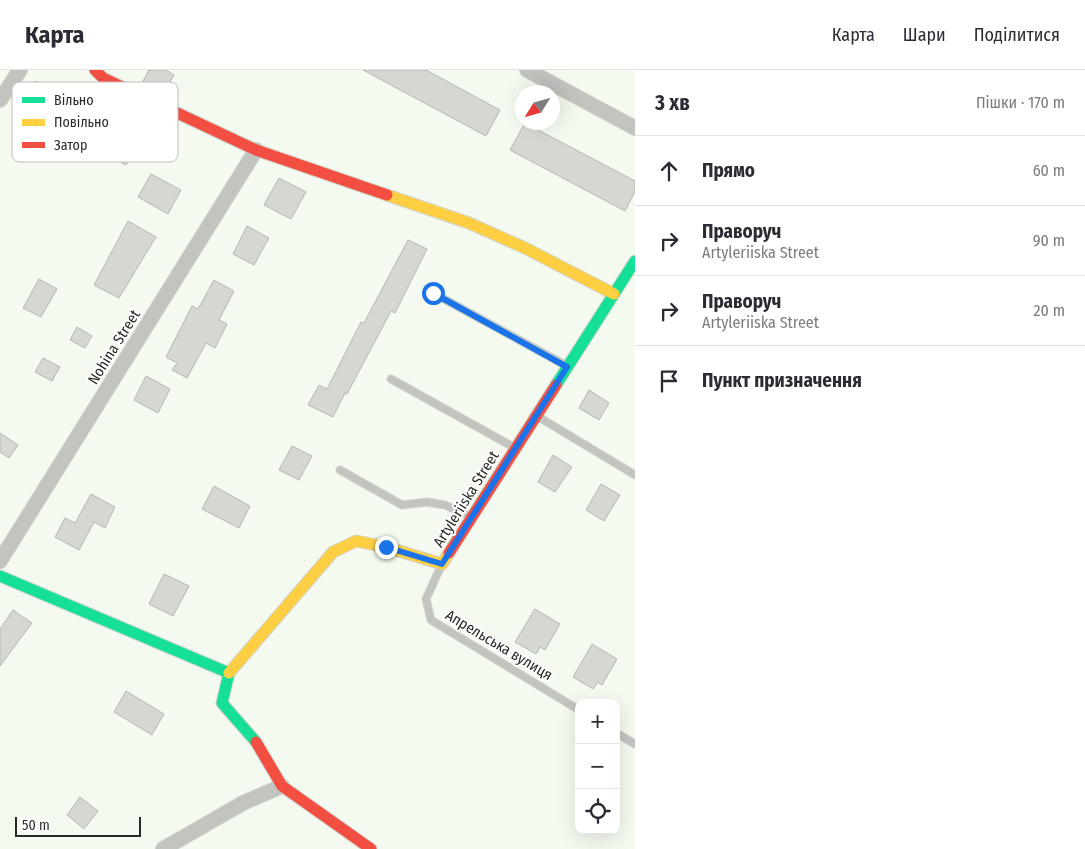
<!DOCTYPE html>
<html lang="uk">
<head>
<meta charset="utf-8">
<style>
	body { margin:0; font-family:"Fira Sans Condensed",sans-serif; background:#f7f7f7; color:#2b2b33 }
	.controls { position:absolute; right:15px; bottom:15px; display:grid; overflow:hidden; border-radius:10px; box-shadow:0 5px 20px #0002 }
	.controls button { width:45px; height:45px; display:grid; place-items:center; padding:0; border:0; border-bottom:1px solid #e1e1e2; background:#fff; color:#2b2b33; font:25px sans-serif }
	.compass { position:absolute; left:515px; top:15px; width:45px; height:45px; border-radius:50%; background:#fff; box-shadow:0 5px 20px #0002; rotate:233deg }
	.scale { position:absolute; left:15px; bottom:12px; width:126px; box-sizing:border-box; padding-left:5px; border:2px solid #272b25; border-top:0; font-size:14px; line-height:18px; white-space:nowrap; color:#272b25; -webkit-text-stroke:4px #fff; paint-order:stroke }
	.stop { position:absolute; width:15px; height:15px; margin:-11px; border:4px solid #1a73e8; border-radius:50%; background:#fff }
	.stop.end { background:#1a73e8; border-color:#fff; box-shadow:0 1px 5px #0008 }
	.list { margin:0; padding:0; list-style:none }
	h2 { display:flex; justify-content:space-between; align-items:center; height:65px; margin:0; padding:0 20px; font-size:21px }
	h2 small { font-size:16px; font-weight:400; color:#7c7c81 }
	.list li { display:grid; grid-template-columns:32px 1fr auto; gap:15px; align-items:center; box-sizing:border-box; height:70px; padding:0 20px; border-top:1px solid #e1e1e2 }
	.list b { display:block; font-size:19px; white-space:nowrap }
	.list p { margin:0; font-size:16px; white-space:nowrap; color:#7c7c81 }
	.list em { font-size:16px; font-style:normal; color:#7c7c81 }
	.icon { flex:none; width:28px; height:28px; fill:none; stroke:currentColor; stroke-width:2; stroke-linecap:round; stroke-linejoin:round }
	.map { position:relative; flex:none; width:635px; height:779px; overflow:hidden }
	header { display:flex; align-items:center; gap:30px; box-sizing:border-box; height:70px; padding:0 25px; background:#fff; border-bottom:1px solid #e1e1e2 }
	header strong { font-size:24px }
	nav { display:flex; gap:28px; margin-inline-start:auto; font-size:18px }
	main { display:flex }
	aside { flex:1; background:#fff }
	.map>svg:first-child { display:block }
	.building { fill:#d4d8d0; stroke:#b4b9b1 }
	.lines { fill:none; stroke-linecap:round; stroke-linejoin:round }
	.lane-casing { stroke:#cfd4cb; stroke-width:9 }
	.street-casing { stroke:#cfd4cb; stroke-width:16 }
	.fast-casing { stroke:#cfd4cb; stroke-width:13 }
	.slow-casing { stroke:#cfd4cb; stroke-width:13 }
	.jam-casing { stroke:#cfd4cb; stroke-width:13 }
	.lane { stroke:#c2c4c0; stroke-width:7 }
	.street { stroke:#c2c4c0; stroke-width:14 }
	.fast { stroke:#16e098; stroke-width:11 }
	.slow { stroke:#ffcf43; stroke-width:11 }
	.jam { stroke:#f24e42; stroke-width:11 }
	.route { stroke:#1a73e8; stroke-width:6 }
	.labels { text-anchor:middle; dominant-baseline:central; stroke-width:4; stroke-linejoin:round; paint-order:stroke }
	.street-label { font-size:15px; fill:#272b25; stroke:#fff }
	.key { fill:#fff; stroke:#bebfbe; stroke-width:1 }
	.key-label { font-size:14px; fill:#272b25 }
</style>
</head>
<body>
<header>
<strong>Карта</strong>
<nav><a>Карта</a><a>Шари</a><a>Поділитися</a></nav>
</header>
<main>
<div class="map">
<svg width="635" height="779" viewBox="0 0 635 779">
	<rect width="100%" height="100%" fill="#f4faef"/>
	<g class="building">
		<path d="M149 0H166L174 5 164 23 143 11Z"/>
		<path d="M363 0H426L500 40 486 66Z"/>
		<path d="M35 11 52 20 39 44 22 34Z"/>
		<path d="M525 53 635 111V122L625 141 510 80Z"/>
		<path d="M119 56 141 69 126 95 104 83Z"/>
		<path d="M151 104 181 120 168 144 138 127Z"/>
		<path d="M279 108 306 122 291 149 264 135Z"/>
		<path d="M128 151 156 167 119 228 94 215Z"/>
		<path d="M247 156 269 168 254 195 233 184Z"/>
		<path d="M408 170 427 179 395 243 391 241 347 324 345 323 333 347 308 335 319 315 327 319 361 252 364 253Z"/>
		<path d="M39 209 57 219 41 247 23 238Z"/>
		<path d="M214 210 234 221 219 250 227 254 215 278 206 273 187 308 172 300 177 293 166 287 192 236 198 239Z"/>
		<path d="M77 257 92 266 85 278 70 270Z"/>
		<path d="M43 288 60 297 52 311 35 302Z"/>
		<path d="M146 306 170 319 158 343 134 330Z"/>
		<path d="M589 320 609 333 599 350 579 338Z"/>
		<path d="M0 363 18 375 9 388 0 382Z"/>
		<path d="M292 376 312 386 299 410 279 400Z"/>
		<path d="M553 385 572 397 555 422 538 412Z"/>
		<path d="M601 414 620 425 604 451 586 440Z"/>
		<path d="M214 416 250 436 239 458 202 439Z"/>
		<path d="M91 424 115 437 105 458 94 452 79 480 55 467 65 448 75 453Z"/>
		<path d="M164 504 189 516 173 546 149 534Z"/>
		<path d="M535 539 560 554 545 580 540 577 536 584 515 572Z"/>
		<path d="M13 540 32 553 0 596V559Z"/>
		<path d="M592 574 617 589 602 615 598 612 593 619 573 607Z"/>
		<path d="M126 621 164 644 152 665 114 642Z"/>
		<path d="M80 727 98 741 84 759 67 745Z"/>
	</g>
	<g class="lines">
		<defs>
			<g id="lane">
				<path d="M433 223 567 296"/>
				<path d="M391 309 515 378"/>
				<path d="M537 346 635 405"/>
				<path d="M340 400 402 435 427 432 445 435 471 447"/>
				<path d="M441 496 426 529 431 550 579 640"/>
				<path d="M616 663 635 674"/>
			</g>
			<g id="street">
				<path d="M527 0 635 58"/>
				<path d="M0 30 20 0"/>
				<path d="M0 491 256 80"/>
				<path d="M163 779 243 733 282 716"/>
			</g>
			<g id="fast">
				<path d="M556 315 635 191"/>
				<path d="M0 506 229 603 222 633 256 672"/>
			</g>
			<g id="slow">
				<path d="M387 125 469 153 525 178 614 224"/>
				<path d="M229 603 333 482 356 471 386 477 442 494 449 483"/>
			</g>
			<g id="jam">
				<path d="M95 0 103 8 256 80 387 125"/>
				<path d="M449 483 556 315"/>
				<path d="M256 672 282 716 371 779"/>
			</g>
		</defs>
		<use href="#lane" class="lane-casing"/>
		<use href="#street" class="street-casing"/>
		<use href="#fast" class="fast-casing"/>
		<use href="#slow" class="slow-casing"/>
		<use href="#jam" class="jam-casing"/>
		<use href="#lane" class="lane"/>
		<use href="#street" class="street"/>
		<use href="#fast" class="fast"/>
		<use href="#slow" class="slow"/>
		<use href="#jam" class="jam"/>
	</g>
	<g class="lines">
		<path class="route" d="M386 477 442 494 567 297 433 223"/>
	</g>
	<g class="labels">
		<g class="street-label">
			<text transform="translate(114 277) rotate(-58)">Nohina Street</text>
			<text transform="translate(466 429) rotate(-58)">Artyleriiska Street</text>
			<text transform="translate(499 575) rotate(31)">Апрельська вулиця</text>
		</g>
	</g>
	<rect x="12" y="12" width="166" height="80" rx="8" class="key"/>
	<rect x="22" y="27" width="23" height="6" fill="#16e098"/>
	<rect x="22" y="49" width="23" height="7" fill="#ffcf43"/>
	<rect x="22" y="72" width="23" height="6" fill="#f24e42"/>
	<g class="key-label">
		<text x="54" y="35">Вільно</text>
		<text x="54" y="57">Повільно</text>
		<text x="54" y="80">Затор</text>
	</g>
</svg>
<div class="controls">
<button>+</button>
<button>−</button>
<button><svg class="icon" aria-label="locate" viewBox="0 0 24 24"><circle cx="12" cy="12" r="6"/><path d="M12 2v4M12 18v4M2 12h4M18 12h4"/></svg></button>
</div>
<svg class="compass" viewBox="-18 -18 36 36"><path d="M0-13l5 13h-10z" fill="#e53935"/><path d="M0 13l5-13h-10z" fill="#7c7c81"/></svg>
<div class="scale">50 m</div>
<div class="stop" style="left:433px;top:223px"></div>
<div class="stop end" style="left:386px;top:477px"></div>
</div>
<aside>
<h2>3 хв<small>Пішки · 170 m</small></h2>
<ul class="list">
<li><svg class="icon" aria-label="ahead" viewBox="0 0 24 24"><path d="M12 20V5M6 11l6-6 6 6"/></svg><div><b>Прямо</b></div><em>60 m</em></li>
<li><svg class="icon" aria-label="right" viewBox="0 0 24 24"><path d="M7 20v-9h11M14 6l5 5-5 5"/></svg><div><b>Праворуч</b><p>Artyleriiska Street</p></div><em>90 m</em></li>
<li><svg class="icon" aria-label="right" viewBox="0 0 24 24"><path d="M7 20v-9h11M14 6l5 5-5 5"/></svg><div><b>Праворуч</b><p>Artyleriiska Street</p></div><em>20 m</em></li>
<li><svg class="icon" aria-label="arrive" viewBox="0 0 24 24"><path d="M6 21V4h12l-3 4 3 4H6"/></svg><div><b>Пункт призначення</b></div></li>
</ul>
</aside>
</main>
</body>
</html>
